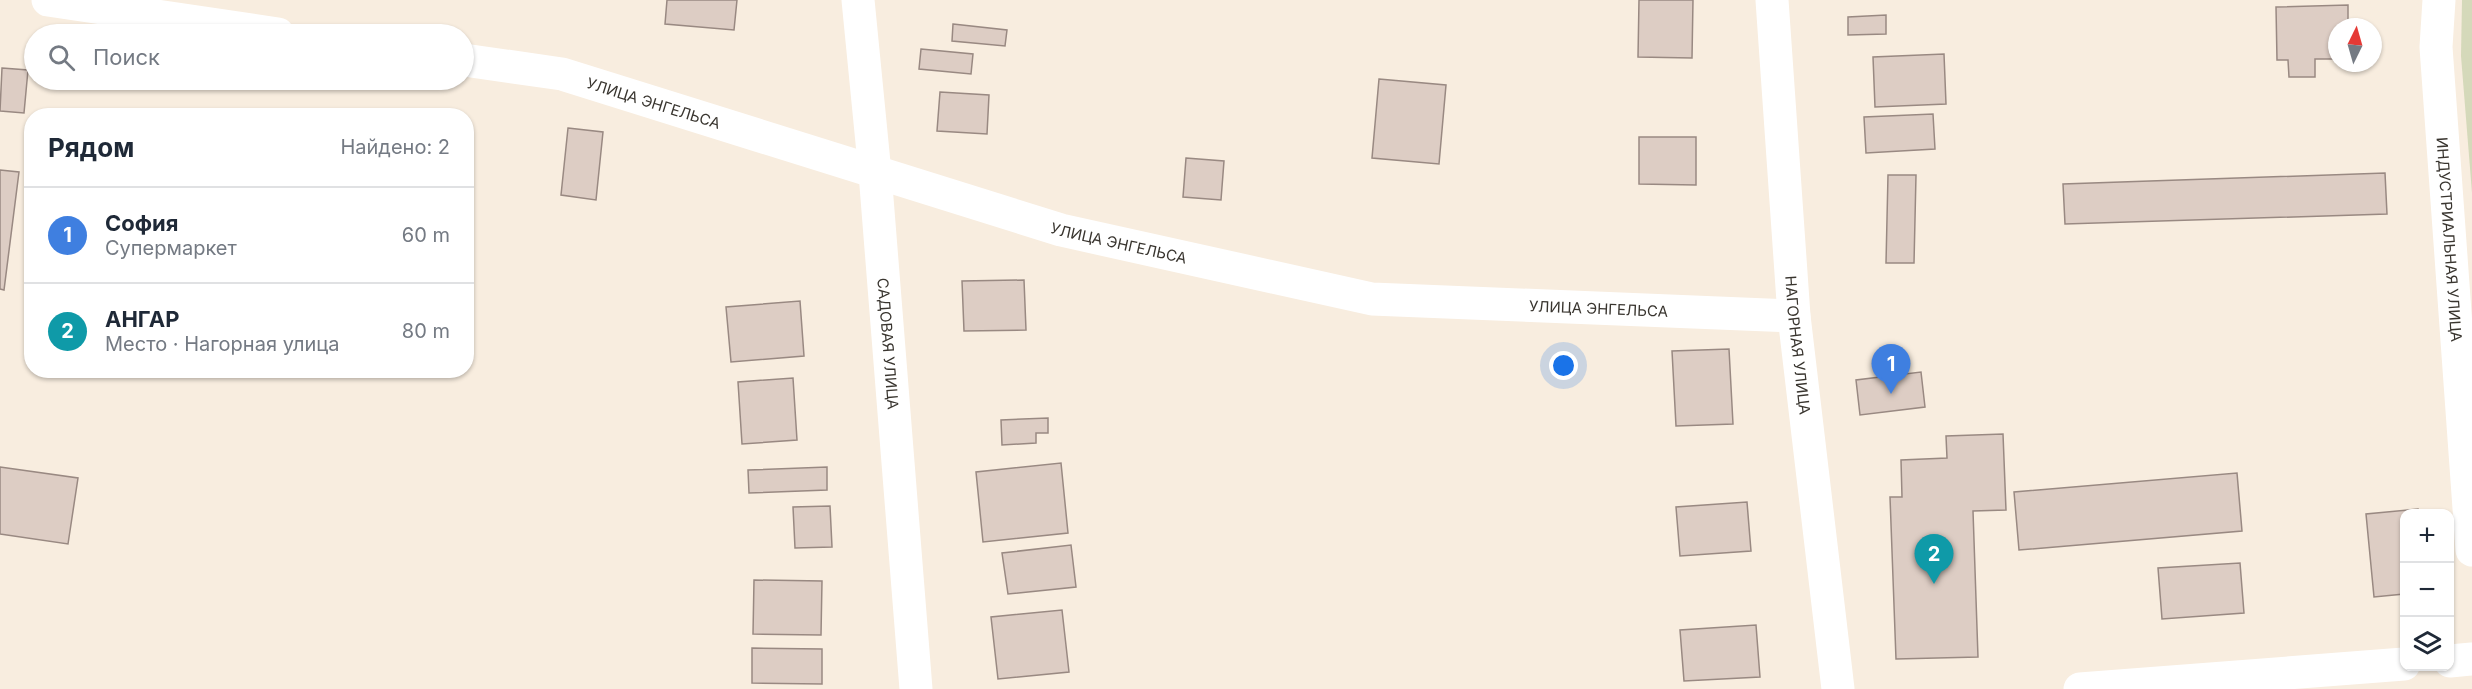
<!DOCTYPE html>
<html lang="ru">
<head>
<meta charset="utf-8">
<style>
	body { margin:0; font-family:Inter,sans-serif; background:#f6f6f7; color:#1f2937 }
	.controls { position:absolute; right:18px; bottom:18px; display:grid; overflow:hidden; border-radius:12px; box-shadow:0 2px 4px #0004 }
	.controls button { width:54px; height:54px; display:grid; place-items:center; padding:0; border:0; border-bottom:2px solid #e0e1e3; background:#fff; color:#1f2937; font:30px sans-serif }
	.compass { position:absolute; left:2328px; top:18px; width:54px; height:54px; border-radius:50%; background:#fff; box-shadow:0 2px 4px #0004; rotate:5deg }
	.you { position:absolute; left:1564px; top:366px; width:21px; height:21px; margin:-15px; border:4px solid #fff; border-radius:50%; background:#1a73e8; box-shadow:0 0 0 9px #1a73e833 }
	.badge { display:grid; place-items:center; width:39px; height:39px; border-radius:50%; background:#0f766e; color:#fff; font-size:20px; font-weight:700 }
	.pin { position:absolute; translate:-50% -50px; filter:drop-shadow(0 2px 3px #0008) }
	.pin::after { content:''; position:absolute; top:32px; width:21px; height:18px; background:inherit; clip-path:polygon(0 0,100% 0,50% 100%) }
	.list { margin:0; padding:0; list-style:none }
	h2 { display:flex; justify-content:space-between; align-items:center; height:78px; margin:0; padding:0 24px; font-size:26px }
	h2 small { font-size:20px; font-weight:400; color:#747a83 }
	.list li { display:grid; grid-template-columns:39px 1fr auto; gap:18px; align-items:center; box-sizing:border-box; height:96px; padding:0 24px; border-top:2px solid #e0e1e3 }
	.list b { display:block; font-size:22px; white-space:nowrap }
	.list p { margin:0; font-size:20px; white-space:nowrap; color:#747a83 }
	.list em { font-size:20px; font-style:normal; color:#747a83 }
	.icon { flex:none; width:33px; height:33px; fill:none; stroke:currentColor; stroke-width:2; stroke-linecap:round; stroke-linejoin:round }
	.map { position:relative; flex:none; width:2472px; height:689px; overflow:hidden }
	.search { position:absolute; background:#fff; box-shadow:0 2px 4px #0004; left:24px; top:24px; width:450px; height:66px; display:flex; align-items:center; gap:15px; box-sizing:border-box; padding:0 21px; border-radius:33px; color:#747a83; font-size:22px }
	.panel { position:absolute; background:#fff; box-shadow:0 2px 4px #0004; left:24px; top:108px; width:450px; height:270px; border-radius:24px }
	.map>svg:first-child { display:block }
	.green { fill:#d5d9ba }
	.building { fill:#ddcdc4; stroke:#998982; stroke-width:1.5 }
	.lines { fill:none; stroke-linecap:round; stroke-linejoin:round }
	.minor { stroke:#fff; stroke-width:33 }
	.labels { text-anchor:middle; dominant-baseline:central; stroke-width:5; stroke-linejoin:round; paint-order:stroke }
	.street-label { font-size:15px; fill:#39352f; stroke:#fff }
</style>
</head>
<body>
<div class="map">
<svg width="2472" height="689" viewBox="0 0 2472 689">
	<rect width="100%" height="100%" fill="#f8eddf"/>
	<path class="green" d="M2462 0H2472V193L2461 56Z"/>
	<g class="building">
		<path d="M667 0H737L734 30 665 24Z"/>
		<path d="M1639 0H1693L1692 58 1638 57Z"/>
		<path d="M2348 5V27H2337V59H2315V77H2289L2288 60H2277L2276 7Z"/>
		<path d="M1886 15V34L1848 35V17Z"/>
		<path d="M953 24 1007 30 1005 46 952 41Z"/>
		<path d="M921 49 973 54 971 74 919 69Z"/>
		<path d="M1944 54 1946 104 1875 107 1873 57Z"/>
		<path d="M2 68 28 70 24 113 0 111Z"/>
		<path d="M1379 79 1446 85 1439 164 1372 158Z"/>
		<path d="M940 92 989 95 987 134 937 131Z"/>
		<path d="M1933 114 1935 149 1866 153 1864 117Z"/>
		<path d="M568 128 603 132 596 200 561 195Z"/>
		<path d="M1639 137H1696V185L1639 184Z"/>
		<path d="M1186 158 1224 161 1221 200 1183 197Z"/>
		<path d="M0 170 19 172 4 290 0 289Z"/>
		<path d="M2385 173 2387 214 2065 224 2063 184Z"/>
		<path d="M1888 175H1916L1914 263H1886Z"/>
		<path d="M1024 280 1026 330 964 331 962 281Z"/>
		<path d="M800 301 804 356 731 362 726 307Z"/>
		<path d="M1729 349 1733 424 1676 426 1672 351Z"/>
		<path d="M1921 372 1925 407 1860 415 1856 380Z"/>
		<path d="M793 378 797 440 742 444 738 382Z"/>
		<path d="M1048 418V433H1036V443L1002 445 1001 420Z"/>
		<path d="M2003 434 2006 510 1973 511 1978 657 1896 659 1890 497H1902L1901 460 1947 458 1946 436Z"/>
		<path d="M1061 463 1068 533 983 542 976 472Z"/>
		<path d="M0 467 78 478 68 544 0 534Z"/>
		<path d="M827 467V490L749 493 748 470Z"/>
		<path d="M2237 473 2242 531 2019 550 2014 492Z"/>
		<path d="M1747 502 1751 551 1680 556 1676 507Z"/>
		<path d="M830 506 832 547 795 548 793 507Z"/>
		<path d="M2418 509V514H2404V594L2374 597 2366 514Z"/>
		<path d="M1071 545 1076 587 1008 594 1002 553Z"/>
		<path d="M2240 563 2244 613 2162 619 2158 568Z"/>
		<path d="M754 580 822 581 821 635 753 634Z"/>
		<path d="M1062 610 1069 672 998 679 991 617Z"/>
		<path d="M1756 625 1760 677 1684 681 1680 630Z"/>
		<path d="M752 648 822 649V684L752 683Z"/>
	</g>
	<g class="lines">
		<g class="minor">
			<path d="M48 0 278 34"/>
			<path id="s1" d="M858 0 875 173 916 689"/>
			<path id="s2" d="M1772 0 1794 316 1838 689"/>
			<path id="s3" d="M2439 0 2436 47 2472 550"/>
			<path id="s4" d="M464 60 562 74 1061 230 1372 299 1794 316"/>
			<path d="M2450 661 2472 659"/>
			<path d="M2080 689 2404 664"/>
		</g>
	</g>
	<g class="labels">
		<g class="street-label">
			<text stroke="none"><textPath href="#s4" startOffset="195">УЛИЦА ЭНГЕЛЬСА</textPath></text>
			<text stroke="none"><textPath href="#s3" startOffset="240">ИНДУСТРИАЛЬНАЯ УЛИЦА</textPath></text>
			<text stroke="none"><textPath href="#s4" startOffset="681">УЛИЦА ЭНГЕЛЬСА</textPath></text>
			<text stroke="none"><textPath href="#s4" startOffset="1167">УЛИЦА ЭНГЕЛЬСА</textPath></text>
			<text stroke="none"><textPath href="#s1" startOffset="345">САДОВАЯ УЛИЦА</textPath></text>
			<text stroke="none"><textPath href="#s2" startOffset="346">НАГОРНАЯ УЛИЦА</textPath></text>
		</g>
	</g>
</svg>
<div class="controls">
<button>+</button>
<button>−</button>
<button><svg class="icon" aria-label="layers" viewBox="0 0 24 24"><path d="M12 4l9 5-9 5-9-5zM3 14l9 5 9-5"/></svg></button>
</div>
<svg class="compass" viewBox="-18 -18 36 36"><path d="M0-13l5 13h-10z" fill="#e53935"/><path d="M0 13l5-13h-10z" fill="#747a83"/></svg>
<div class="you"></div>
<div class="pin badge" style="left:1891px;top:394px;background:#3f7fe0">1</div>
<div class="pin badge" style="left:1934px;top:584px;background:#0f9aa8">2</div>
<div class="search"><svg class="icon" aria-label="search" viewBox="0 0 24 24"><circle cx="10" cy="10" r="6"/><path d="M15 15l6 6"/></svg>Поиск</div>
<section class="panel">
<h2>Рядом<small>Найдено: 2</small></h2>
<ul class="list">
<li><span class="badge" style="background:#3f7fe0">1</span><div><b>София</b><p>Супермаркет</p></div><em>60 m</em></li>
<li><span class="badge" style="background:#0f9aa8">2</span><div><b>АНГАР</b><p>Место · Нагорная улица</p></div><em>80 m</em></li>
</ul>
</section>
</div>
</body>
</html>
